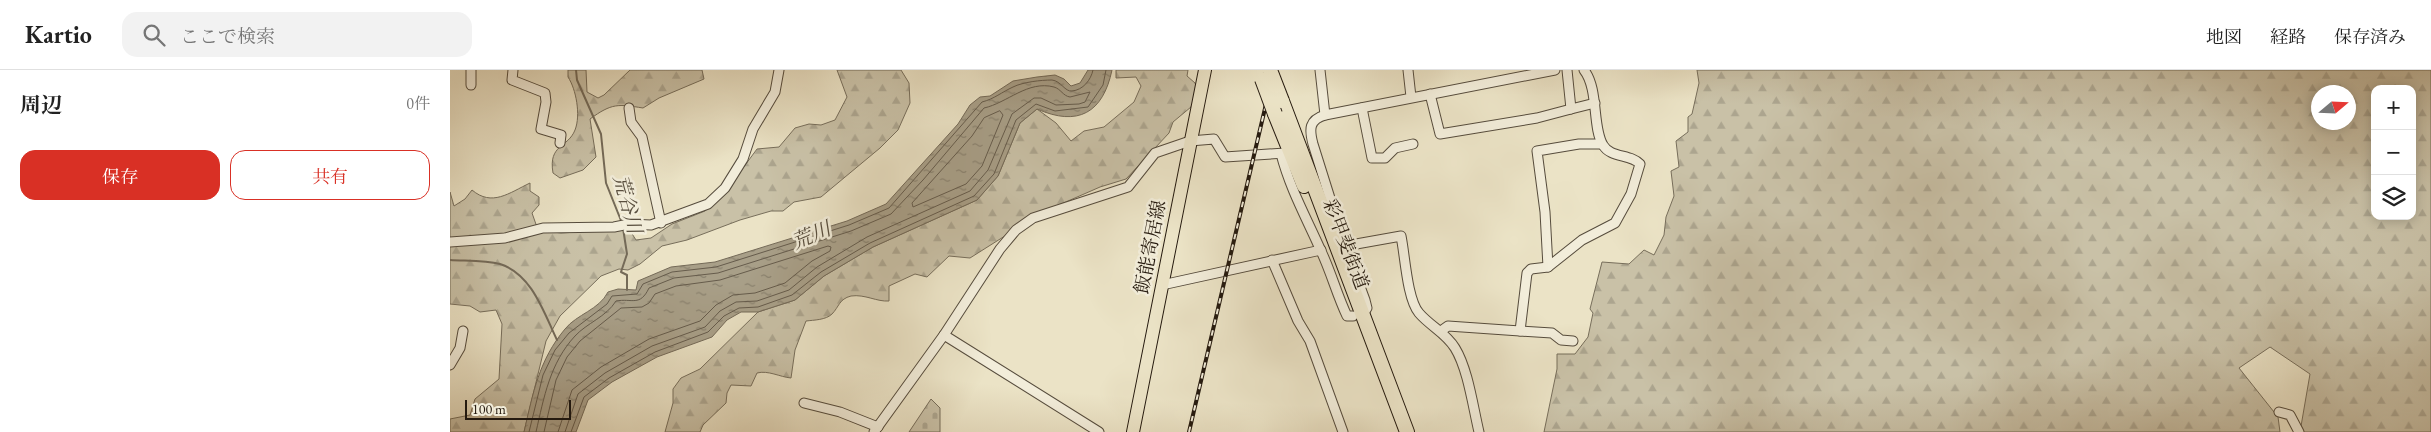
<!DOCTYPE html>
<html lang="ja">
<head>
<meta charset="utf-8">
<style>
	body { margin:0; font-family:"EB Garamond","Noto Serif JP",serif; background:#f2f2f2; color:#222 }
	.controls { position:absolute; right:15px; top:15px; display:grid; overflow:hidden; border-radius:10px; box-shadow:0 2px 12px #0003 }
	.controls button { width:45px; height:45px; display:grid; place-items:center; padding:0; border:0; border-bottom:1px solid #e0e0e0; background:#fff; color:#222; font:25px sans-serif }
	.compass { position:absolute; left:1861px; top:15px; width:45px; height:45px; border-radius:50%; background:#fff; box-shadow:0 2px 12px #0003; rotate:71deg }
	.scale { position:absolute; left:15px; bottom:12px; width:106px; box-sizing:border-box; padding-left:5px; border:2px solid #251a0f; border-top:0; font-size:14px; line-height:18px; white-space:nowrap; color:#251a0f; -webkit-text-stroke:4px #f2edda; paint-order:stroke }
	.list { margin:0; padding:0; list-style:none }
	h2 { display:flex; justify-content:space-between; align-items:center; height:65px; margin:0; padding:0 20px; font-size:21px }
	h2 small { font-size:16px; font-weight:400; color:#767676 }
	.actions { display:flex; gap:10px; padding:15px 20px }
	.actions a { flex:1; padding:11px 0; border:1px solid #d93025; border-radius:15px; text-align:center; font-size:18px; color:#d93025 }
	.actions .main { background:#d93025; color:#fff }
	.icon { flex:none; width:28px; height:28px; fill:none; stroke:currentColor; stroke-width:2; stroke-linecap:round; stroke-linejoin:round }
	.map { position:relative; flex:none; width:1981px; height:362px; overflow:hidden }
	header { display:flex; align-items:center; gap:30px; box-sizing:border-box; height:70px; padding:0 25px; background:#fff; border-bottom:1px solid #e0e0e0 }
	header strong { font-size:24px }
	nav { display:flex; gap:28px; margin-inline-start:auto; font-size:18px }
	.search { width:350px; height:45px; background:#f2f2f2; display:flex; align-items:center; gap:12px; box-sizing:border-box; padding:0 18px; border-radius:15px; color:#767676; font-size:19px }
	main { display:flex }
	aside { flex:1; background:#fff }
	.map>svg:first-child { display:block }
	.forest { fill:url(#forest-firs); stroke:#776e5b; fill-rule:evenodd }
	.cemetery { fill:url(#cemetery-stones); stroke:#776e5b }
	.water { fill:url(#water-ripples); stroke:#746a58 }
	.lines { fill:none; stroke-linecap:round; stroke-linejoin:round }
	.shore { stroke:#665c4c; stroke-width:1 }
	.stream { stroke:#746a58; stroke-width:2 }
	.minor-casing { stroke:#564c3d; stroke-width:11 }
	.primary-casing { stroke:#251a0f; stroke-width:14 }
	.trunk-casing { stroke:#251a0f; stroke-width:16 }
	.minor { stroke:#f2edda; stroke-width:9 }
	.primary { stroke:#ebe3c6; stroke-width:12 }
	.trunk { stroke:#ebe3c6; stroke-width:14 }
	.rail-casing { stroke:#251a0f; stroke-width:4 }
	.rail { stroke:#f2edda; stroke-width:2; stroke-dasharray:5.5; stroke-linecap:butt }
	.trunk-bridge-casing { stroke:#251a0f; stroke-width:16; stroke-linecap:butt }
	.trunk-bridge { stroke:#ebe3c6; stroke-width:14 }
	.labels { text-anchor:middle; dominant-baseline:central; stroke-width:5; stroke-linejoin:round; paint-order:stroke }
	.street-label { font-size:19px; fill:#251a0f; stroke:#f2edda }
	.water-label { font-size:20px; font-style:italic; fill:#594f3f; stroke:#f2edda }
</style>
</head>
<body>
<header>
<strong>Kartio</strong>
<div class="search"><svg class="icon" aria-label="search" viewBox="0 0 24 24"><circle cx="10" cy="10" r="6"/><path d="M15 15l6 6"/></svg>ここで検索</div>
<nav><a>地図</a><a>経路</a><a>保存済み</a></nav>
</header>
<main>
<aside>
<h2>周辺<small>0件</small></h2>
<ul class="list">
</ul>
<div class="actions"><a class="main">保存</a><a>共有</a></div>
</aside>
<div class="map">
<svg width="1981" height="362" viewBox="0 0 1981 362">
	<defs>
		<pattern id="forest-firs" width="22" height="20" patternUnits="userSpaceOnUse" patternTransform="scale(1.25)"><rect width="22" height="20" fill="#c9c1a7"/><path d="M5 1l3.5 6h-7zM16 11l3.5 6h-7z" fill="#aca58f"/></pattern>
		<pattern id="cemetery-stones" width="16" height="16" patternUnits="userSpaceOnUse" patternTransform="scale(1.25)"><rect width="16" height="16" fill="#c9c1a7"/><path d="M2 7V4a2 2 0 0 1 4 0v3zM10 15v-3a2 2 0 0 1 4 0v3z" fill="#aca58f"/></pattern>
		<pattern id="water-ripples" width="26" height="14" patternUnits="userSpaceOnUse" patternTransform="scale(1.25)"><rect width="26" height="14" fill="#a89f88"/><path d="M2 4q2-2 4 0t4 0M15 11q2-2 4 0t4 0" fill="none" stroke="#89816e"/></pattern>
	</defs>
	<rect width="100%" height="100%" fill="#ebe3c6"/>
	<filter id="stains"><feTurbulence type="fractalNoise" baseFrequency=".004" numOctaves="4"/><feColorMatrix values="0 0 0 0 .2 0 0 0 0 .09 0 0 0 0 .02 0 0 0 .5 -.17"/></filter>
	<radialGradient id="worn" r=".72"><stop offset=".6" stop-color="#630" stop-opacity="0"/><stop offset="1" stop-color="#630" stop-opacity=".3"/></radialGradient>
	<g class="forest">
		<path d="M118 0H136L137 22 148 28 154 25 180 0H252L254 9 209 28 193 38C168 34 162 33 140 49L146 87 133 100 110 108 103 103C98 74 118 78 125 60 131 45 126 19 118 7Z"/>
		<path d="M387 0H451L459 13 460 33 448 60 430 78 371 127 344 132 333 141H321L290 150 237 170 212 176 190 194 178 200 169 199 151 206 110 246 96 271 74 362H0V349L20 345 25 329 49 309 52 254 46 240 30 242 20 236 0 234V122L4 136 15 129 22 120C42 137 59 123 80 113V121L89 127V135L82 143 88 160 111 163 179 159 186 170 201 168 222 154 255 141 273 125 307 79 329 77 345 58 359 54 371 55 385 50 397 27Z"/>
		<path d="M666 0H738L737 6 745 13 748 21 741 37 723 52 719 63 676 109 650 117 570 152 558 164 520 188 499 186 477 207 465 204 439 216V231C427 232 415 224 401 226 389 229 389 237 382 244 376 250 364 250 356 251L345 280 341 308C330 307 318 300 307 303L301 316 281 315 277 323 276 333 253 355 250 362H215L223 333V319L231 308 250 299 308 242 345 230 374 206 423 177 527 130 548 106 570 53 587 39 606 53 621 71 634 61 654 57 684 32 691 16 686 7 666 8Z"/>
		<path d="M1247 0H1981V362H1850L1860 304 1820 277 1789 298 1828 347 1830 362H1094L1107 299V284H1125L1138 267 1143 243 1140 239 1152 192 1179 194 1194 180 1204 185 1214 165 1216 147 1224 126 1221 101 1229 97 1226 71 1238 62V47L1242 44 1249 13ZM1925 19H1962V146H1925ZM1868 22H1898V52H1868Z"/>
	</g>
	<path class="cemetery" d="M481 329 490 338V362H459Z"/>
	<path class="water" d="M638 0H662C653 43 628 57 587 39L570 53 548 106 527 130 423 177 374 206 345 230 308 242H291L277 250 262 267 207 287 162 312 138 330 126 362H74C83 323 89 290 115 259 127 244 149 240 158 222L168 219 186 220 188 211 221 197 265 192 397 151 436 134 508 54 520 35 530 27 540 26 563 11 587 7 605 5 614 9 621 16 630 13Z"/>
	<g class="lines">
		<g class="shore">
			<path d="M550 41 553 45 532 96 516 114 463 137 462 133 522 66 534 48Z"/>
			<path d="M79 362 93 305 105 280 119 263 157 234 162 226 187 224 193 214 222 202 266 197 399 155 439 138 532 32C544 29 552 22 563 17 573 12 591 10 602 10 611 11 615 22 622 21 633 20 641 10 643 0"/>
			<path d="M86 362C94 327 100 293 125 266 137 253 156 247 166 231 182 228 190 237 199 218L224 208 268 203 401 161 441 144 473 110 534 38C557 33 578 10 604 17 611 19 613 26 620 27L640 22 635 32 629 34 606 35 591 28H584L562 44 538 100 520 121 417 167 367 197 339 220 307 231 286 232 270 241 255 257 202 276 155 303 128 324 115 362"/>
			<path d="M94 362 106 310 117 287 130 271 171 238 192 237 199 233 205 224 226 216 270 210 378 176 381 177 380 181 362 191 335 213 305 223 283 225 266 235 250 251 199 269 151 297 122 320 108 362"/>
			<path d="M121 362 134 327 159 308 205 282 258 262 274 246 289 238 308 237 342 225 371 202 420 173 524 126 544 104 566 50 586 34 605 41 638 37 653 15 656 0"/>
		</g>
		<g class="stream">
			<path d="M126 0 127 10 151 64 156 113 172 153"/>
			<path d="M173 158 177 184 171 202 177 205V220"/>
			<path d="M0 190C16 191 35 190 50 194 82 204 94 243 107 270"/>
		</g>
		<defs>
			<g id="minor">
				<path d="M63 0 62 10 95 23 96 32 91 59 111 65 110 73"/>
				<path d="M870 0 875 45"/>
				<path d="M958 0 961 27"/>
				<path d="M1117 0 1121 39 1145 33"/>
				<path d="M21 15V0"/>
				<path d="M980 24 990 64 1087 48 1121 39"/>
				<path d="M179 38 181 52 192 67 211 153"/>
				<path d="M912 38 922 88H935L945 78 963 74"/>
				<path d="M831 84C840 119 857 149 871 181 881 202 887 225 897 246H903"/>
				<path d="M0 172 55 168 93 158 164 157 179 154 201 155 258 134 275 118 293 89 303 59 325 22 329 0"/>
				<path d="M895 176 915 230 917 238 915 241"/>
				<path d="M822 190 848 251 860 271 893 362"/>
				<path d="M1098 197 1095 142 1087 81 1129 74H1151"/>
				<path d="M712 215 871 180"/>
				<path d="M991 261 998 256 1070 261 1077 203 1081 199 1098 197 1132 170 1165 153 1181 124 1190 94C1181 84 1160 88 1153 75 1142 58 1149 19 1134 0"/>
				<path d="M1070 261 1102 263 1111 270 1123 271"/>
				<path d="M494 265 649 362"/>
				<path d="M0 295 10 278 13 261"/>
				<path d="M354 333 390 342 428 357"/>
				<path d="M1829 342 1840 345 1849 362"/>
				<path d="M424 362 494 265 550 179 566 160 583 148 678 117 705 83 740 71 764 69 775 87 835 83"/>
				<path d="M1029 362C1023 337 1018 299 1005 278 996 263 980 256 969 243 957 229 955 185 951 166L895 176 863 74C859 59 859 50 875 45L1105 0"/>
			</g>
			<path id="primary" d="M683 362 755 0"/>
			<g id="trunk">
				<path d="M832 31 957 362"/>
				<path d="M825 44 854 116"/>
			</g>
		</defs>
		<use href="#minor" class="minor-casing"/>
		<use href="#primary" class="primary-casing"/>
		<use href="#trunk" class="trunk-casing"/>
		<use href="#minor" class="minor"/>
		<use href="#primary" class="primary"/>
		<use href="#trunk" class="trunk"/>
		<defs>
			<path id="rail" d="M739 362 824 0"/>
		</defs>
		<use href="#rail" class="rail-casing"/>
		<use href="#rail" class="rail"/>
		<defs>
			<g id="trunk-bridge">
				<path d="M820 0 832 31"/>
				<path d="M812 9 825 44"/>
			</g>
		</defs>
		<use href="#trunk-bridge" class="trunk-bridge-casing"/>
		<use href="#trunk-bridge" class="trunk-bridge"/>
	</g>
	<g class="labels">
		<g class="street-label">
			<text transform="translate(896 174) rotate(69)">彩甲斐街道</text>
			<text transform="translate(700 177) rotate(-79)">飯能寄居線</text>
		</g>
		<g class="water-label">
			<text transform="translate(178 134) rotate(75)">荒谷川</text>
			<text transform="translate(361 165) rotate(-23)">荒川</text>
		</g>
	</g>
	<rect width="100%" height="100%" filter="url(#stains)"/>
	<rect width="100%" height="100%" fill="url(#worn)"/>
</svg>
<div class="controls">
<button>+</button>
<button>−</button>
<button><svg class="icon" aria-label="layers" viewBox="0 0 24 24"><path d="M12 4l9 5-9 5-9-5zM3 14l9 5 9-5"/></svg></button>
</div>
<svg class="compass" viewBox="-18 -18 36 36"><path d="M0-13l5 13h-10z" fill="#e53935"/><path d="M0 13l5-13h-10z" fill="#767676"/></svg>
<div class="scale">100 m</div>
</div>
</main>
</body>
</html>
